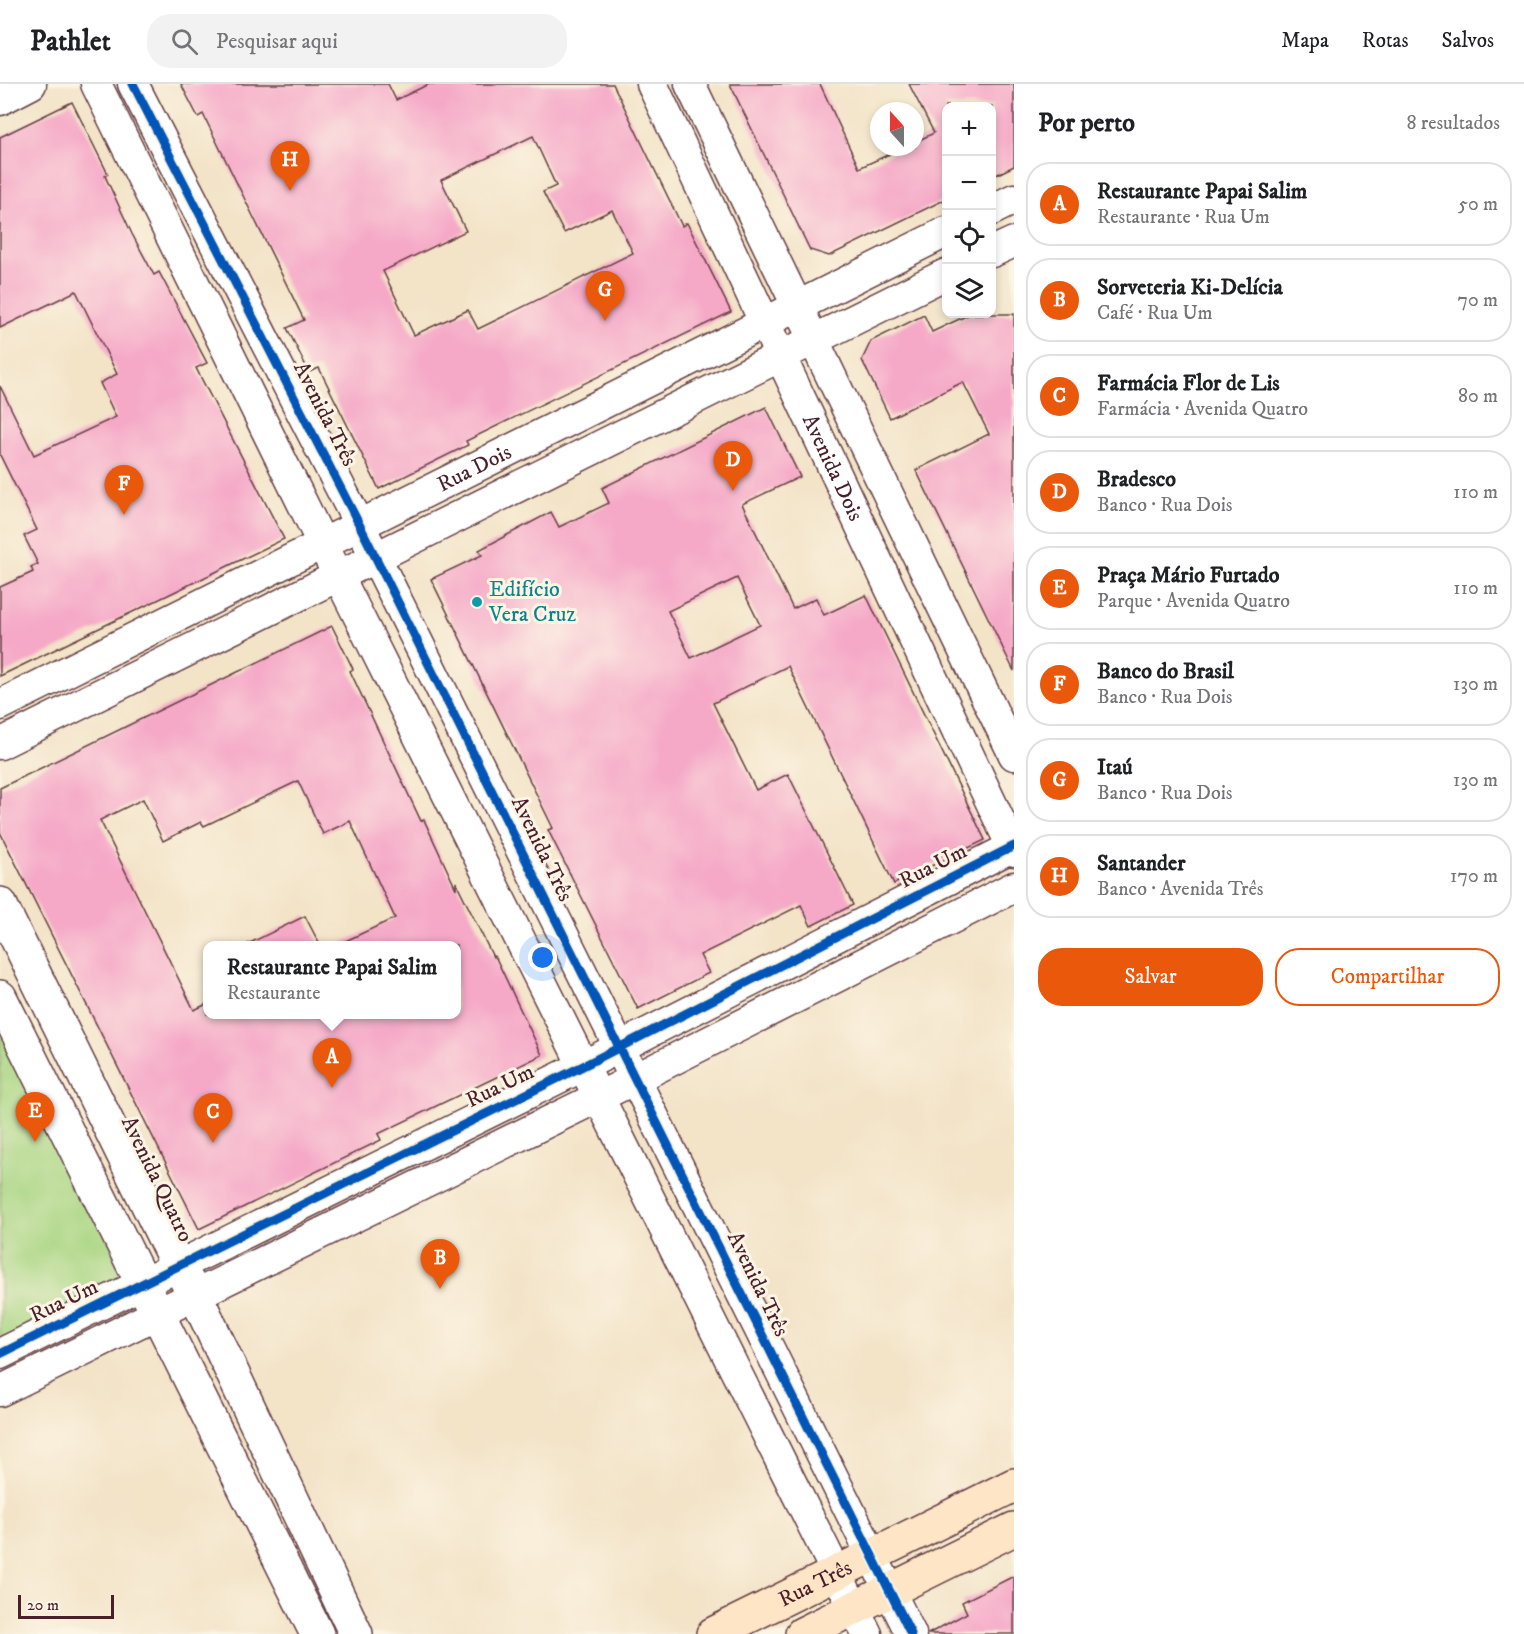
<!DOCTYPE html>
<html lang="pt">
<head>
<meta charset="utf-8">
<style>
	body { margin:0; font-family:"IM FELL DW Pica",serif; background:#f2f2f2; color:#202124 }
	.controls { position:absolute; right:18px; top:18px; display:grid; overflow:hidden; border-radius:12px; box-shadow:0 3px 9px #0003 }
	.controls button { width:54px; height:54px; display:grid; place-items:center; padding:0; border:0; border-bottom:2px solid #e0e0e0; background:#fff; color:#202124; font:30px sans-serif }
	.compass { position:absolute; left:870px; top:18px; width:54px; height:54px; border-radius:50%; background:#fff; box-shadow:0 3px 9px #0003; rotate:339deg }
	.scale { position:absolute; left:18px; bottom:15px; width:96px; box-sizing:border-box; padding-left:6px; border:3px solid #4a1f2b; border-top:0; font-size:16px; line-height:21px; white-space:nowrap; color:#4a1f2b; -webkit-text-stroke:4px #fcf5e5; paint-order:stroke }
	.you { position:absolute; left:543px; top:874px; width:21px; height:21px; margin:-15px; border:4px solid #fff; border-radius:50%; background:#1a73e8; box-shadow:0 0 0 9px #1a73e833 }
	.badge { display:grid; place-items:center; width:39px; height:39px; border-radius:50%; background:#ea580c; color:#fff; font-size:20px; font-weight:700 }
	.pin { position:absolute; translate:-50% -50px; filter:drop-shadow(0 2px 3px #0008) }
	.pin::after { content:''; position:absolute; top:32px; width:21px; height:18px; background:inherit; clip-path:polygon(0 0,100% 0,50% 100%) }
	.popup { position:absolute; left:203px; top:857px; width:258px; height:78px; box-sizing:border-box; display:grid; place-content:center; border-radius:12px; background:#fff; filter:drop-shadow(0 2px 4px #0005); font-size:20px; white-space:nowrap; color:#757577 }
	.popup b { font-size:22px; color:#202124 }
	.popup::after { content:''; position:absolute; left:50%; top:100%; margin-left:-12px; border:12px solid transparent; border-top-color:#fff }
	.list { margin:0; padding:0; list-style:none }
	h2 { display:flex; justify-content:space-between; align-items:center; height:78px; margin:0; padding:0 24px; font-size:26px }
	h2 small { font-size:20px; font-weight:400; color:#757577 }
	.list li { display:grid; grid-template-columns:39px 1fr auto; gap:18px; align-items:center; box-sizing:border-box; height:84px; margin:0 12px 12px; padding:0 12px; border:2px solid #e0e0e0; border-radius:24px }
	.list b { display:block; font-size:22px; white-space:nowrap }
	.list p { margin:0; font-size:20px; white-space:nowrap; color:#757577 }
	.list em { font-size:20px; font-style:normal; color:#757577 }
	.actions { display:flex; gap:12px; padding:18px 24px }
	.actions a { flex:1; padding:14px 0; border:2px solid #ea580c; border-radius:24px; text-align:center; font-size:21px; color:#ea580c }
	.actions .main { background:#ea580c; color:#fff }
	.icon { flex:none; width:33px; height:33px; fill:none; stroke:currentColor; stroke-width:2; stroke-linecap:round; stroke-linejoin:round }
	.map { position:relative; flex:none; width:1014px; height:1550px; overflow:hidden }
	header { display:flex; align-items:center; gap:36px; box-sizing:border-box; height:84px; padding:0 30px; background:#fff; border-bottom:2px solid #e0e0e0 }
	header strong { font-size:28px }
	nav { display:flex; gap:33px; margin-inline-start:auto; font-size:21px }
	.search { width:420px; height:54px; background:#f2f2f2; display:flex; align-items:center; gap:15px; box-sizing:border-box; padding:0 21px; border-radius:24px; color:#757577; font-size:22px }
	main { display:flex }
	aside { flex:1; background:#fff }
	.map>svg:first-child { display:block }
	.green { fill:#a9d582; stroke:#7a7a56; stroke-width:1.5 }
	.building { fill:#f5a9c7; fill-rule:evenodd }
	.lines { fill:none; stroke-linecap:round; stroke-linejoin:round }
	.minor-casing { stroke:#633c42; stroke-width:33 }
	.tertiary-casing { stroke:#633c42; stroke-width:36 }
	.secondary-casing { stroke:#633c42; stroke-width:36 }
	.minor { stroke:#fff; stroke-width:30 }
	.tertiary { stroke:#fff; stroke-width:33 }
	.secondary { stroke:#fde5c5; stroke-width:33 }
	.cycleway-casing { stroke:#fcf5e5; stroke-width:13 }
	.cycleway { stroke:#0057b8; stroke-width:9 }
	.culture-dot { fill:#0f9aa8; stroke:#fcf5e5; stroke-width:2 }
	.labels { text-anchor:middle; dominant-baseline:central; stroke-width:6; stroke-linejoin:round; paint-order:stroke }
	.street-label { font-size:22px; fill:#4a1f2b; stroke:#fcf5e5 }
	.culture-label { font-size:22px; fill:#0d838f; stroke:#fcf5e5; text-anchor:start }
</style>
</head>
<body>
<header>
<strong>Pathlet</strong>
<div class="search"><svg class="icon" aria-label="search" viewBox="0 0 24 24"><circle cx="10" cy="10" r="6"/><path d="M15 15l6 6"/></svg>Pesquisar aqui</div>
<nav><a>Mapa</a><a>Rotas</a><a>Salvos</a></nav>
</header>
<main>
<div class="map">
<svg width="1014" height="1550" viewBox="0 0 1014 1550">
	<rect width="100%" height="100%" fill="#fcf5e5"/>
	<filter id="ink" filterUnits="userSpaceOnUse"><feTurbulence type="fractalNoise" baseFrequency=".0167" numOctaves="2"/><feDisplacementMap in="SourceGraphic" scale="12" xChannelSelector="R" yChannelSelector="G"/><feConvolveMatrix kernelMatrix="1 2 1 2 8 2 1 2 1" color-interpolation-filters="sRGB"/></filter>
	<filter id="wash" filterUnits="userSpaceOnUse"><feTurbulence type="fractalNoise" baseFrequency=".008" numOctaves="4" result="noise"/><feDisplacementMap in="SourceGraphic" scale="24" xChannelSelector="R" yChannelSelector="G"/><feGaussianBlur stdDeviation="1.35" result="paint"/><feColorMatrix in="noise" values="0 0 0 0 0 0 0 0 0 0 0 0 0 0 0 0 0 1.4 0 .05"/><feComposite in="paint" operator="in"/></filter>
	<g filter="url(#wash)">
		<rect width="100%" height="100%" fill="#f3e3c7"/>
		<path class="green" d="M0 916 140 1201 0 1269Z"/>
		<g id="blocks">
			<g class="building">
				<path d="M181 0H388L396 16 429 0H613L682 142 687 139 731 228 466 357 468 361 379 405 319 284 309 288 287 244 304 236 203 30 198 33ZM533 52 556 102 543 108 564 149 612 126 633 169 478 245 468 226 414 251 383 187 466 147 441 96Z"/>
				<path d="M730 0H820L859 84 905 63H915V58L934 49 909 0H1014V82L992 93V22H946V115L829 172 810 166Z"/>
				<path d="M72 18 108 90 105 92 132 150 154 191 159 188 207 279 196 284 284 455 0 592V503L33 488 31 483 38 480 24 452 37 446 0 371V302L34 371 116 333 100 299 117 290 76 207 0 244V53Z"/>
				<path d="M970 230H1014V587L916 386 989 350 963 298 890 334 862 276 871 257 924 231 932 248Z"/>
				<path d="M766 323 800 393 742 420 793 525 816 514 824 531 866 511 985 756 894 800 788 582 713 619 756 706 788 690 853 821 811 842 801 821 700 871 709 889 638 925 548 746 553 744 431 495 482 471 479 466 551 428 559 443 609 419 602 404ZM737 494 760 541 691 574 668 527Z"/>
				<path d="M332 542 353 585 350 587 421 737 424 736 456 805V798L493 873 495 872 542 971 378 1050 381 1056 199 1145 0 748V704ZM298 697 323 750 350 737 395 834 337 861H456V930H207V920L194 926 100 736 143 715 163 757 201 738 204 742Z"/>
				<path d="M305 832 320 861H246Z"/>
				<path d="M1014 1492V1550H928L967 1529 962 1518Z"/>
			</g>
		</g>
	</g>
	<g filter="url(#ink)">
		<use href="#blocks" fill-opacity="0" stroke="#633c42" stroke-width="1.5"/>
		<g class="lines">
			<defs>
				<g id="minor">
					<path d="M96 0 323 461 867 1550"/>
					<path d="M133 0 360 442 911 1550"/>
					<path id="s1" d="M652 0 1014 767"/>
					<path d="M690 0 1014 671"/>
					<path d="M0 16 31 0"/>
					<path d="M992 126 1014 115"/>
					<path d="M992 168 1014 158"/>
					<path id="s2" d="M0 621 946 148"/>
					<path d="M0 660 946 190"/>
					<path d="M0 1270 583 982 1014 762"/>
					<path d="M0 1307 635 995 1014 803"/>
				</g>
				<g id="tertiary">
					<path d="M0 820 178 1182 196 1212 356 1550"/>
					<path d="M0 913 317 1550"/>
				</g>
				<g id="secondary">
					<path id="s3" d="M713 1550 1014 1401"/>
					<path d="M802 1550 1014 1445"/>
				</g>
			</defs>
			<use href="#minor" class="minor-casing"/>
			<use href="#tertiary" class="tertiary-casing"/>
			<use href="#secondary" class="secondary-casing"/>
			<use href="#minor" class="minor"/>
			<use href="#tertiary" class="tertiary"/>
			<use href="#secondary" class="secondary"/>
			<defs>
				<g id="cycleway">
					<path d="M133 0 360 442 911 1550"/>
					<path d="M0 1270 583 982 1014 762"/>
				</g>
			</defs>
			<use href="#cycleway" class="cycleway-casing"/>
			<use href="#cycleway" class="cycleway"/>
		</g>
	</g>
	<circle class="culture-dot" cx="477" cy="518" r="6"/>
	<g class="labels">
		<g class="street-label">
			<text transform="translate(325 330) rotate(63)">Avenida Três</text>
			<text stroke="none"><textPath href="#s1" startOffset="424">Avenida Dois</textPath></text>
			<text stroke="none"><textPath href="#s2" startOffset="530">Rua Dois</textPath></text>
			<text transform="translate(542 765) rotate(64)">Avenida Três</text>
			<text transform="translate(933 782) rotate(-27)">Rua Um</text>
			<text transform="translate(500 1002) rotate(-26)">Rua Um</text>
			<text transform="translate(157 1095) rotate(64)">Avenida Quatro</text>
			<text transform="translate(758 1200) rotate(64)">Avenida Três</text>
			<text transform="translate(64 1217) rotate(-26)">Rua Um</text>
			<text stroke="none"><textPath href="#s3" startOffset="114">Rua Três</textPath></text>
		</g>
		<g class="culture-label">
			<text x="489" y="505">Edifício<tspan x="489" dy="25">Vera Cruz</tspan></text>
		</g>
	</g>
</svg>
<div class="controls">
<button>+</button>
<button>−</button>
<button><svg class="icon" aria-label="locate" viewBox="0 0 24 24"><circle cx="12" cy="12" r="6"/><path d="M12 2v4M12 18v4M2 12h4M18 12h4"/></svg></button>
<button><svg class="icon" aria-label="layers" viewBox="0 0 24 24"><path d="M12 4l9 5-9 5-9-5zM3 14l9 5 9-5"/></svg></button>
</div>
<svg class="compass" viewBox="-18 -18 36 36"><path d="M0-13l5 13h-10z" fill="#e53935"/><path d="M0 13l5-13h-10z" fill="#757577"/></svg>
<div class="scale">20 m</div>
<div class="you"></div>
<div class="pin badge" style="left:332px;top:1004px">A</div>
<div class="popup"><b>Restaurante Papai Salim</b>Restaurante</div>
<div class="pin badge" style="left:440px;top:1205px">B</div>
<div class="pin badge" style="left:213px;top:1059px">C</div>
<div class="pin badge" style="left:733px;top:407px">D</div>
<div class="pin badge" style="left:35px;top:1058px">E</div>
<div class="pin badge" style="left:124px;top:431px">F</div>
<div class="pin badge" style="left:605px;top:237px">G</div>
<div class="pin badge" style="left:290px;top:107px">H</div>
</div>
<aside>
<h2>Por perto<small>8 resultados</small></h2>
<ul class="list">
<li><span class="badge">A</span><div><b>Restaurante Papai Salim</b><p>Restaurante · Rua Um</p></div><em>50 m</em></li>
<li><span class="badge">B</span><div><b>Sorveteria Ki-Delícia</b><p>Café · Rua Um</p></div><em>70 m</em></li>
<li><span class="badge">C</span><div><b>Farmácia Flor de Lis</b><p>Farmácia · Avenida Quatro</p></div><em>80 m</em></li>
<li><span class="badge">D</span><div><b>Bradesco</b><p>Banco · Rua Dois</p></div><em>110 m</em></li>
<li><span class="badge">E</span><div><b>Praça Mário Furtado</b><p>Parque · Avenida Quatro</p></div><em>110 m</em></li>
<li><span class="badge">F</span><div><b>Banco do Brasil</b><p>Banco · Rua Dois</p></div><em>130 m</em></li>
<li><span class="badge">G</span><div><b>Itaú</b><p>Banco · Rua Dois</p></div><em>130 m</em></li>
<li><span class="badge">H</span><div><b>Santander</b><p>Banco · Avenida Três</p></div><em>170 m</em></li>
</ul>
<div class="actions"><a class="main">Salvar</a><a>Compartilhar</a></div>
</aside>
</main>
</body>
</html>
